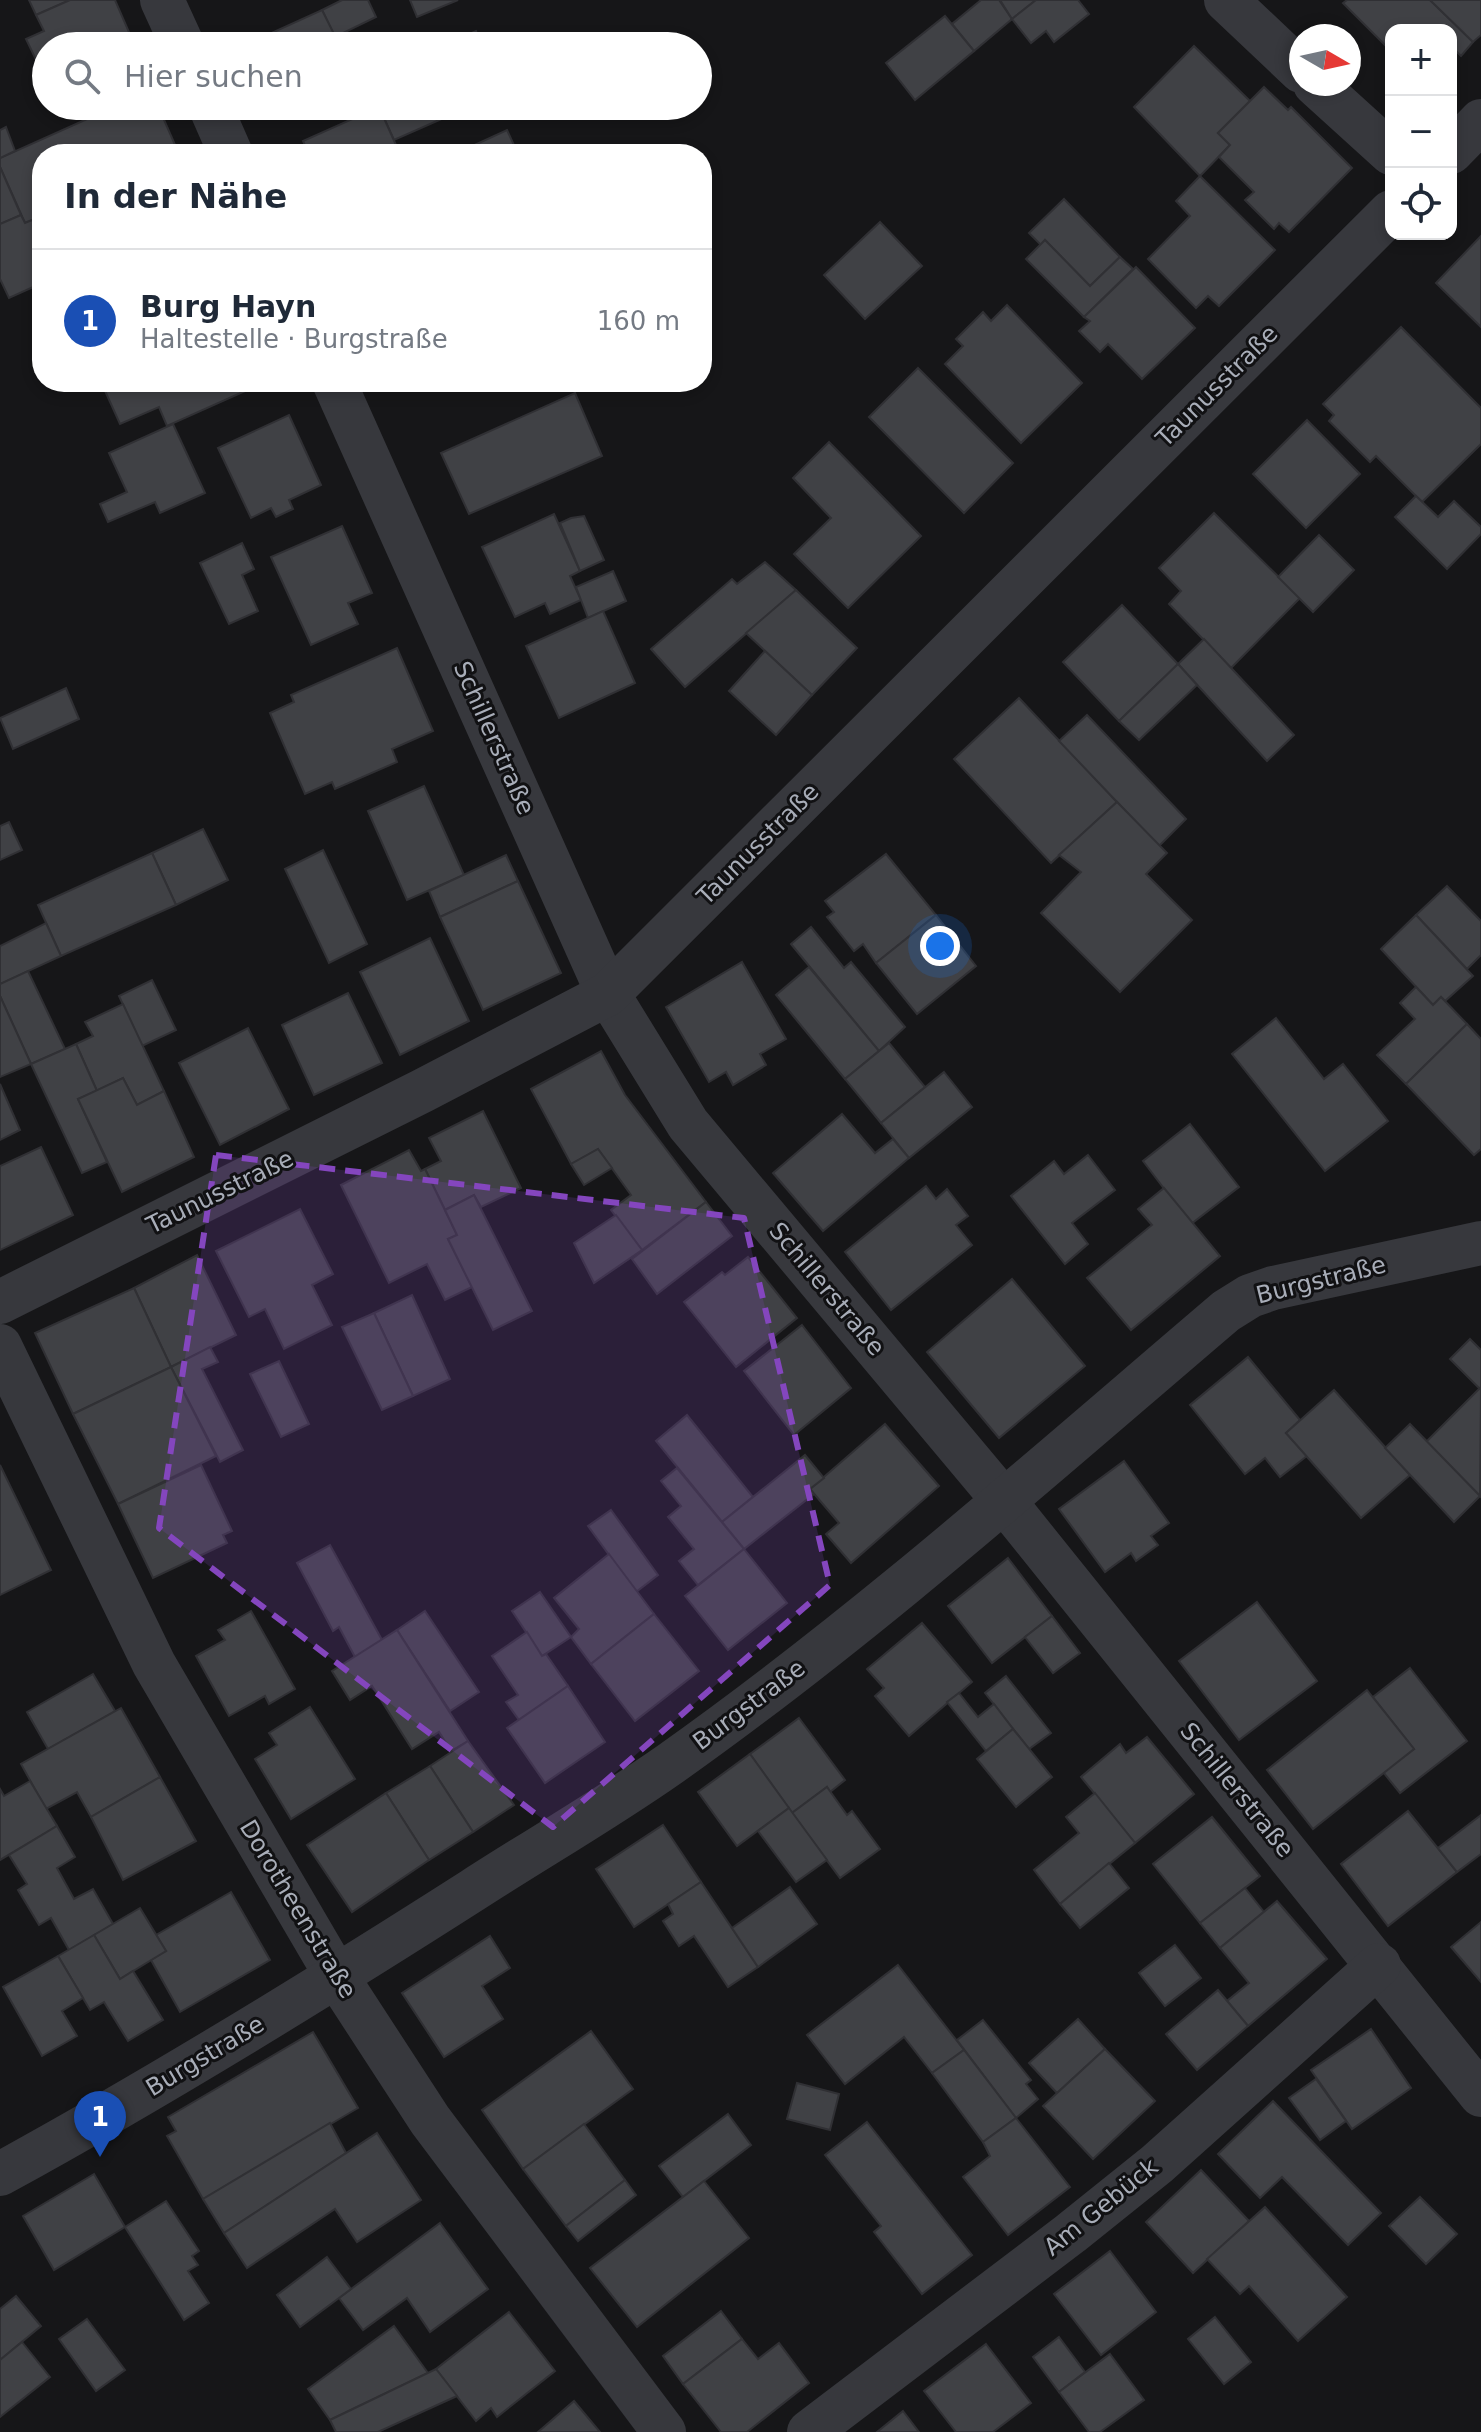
<!DOCTYPE html>
<html lang="de">
<head>
<meta charset="utf-8">
<style>
	body { margin:0; font-family:"DejaVu Sans",sans-serif; background:#f2f2f3; color:#1f2937 }
	.controls { position:absolute; right:24px; top:24px; display:grid; overflow:hidden; border-radius:16px; box-shadow:0 4px 12px #0003 }
	.controls button { width:72px; height:72px; display:grid; place-items:center; padding:0; border:0; border-bottom:2px solid #e0e1e3; background:#fff; color:#1f2937; font:40px sans-serif }
	.compass { position:absolute; left:1289px; top:24px; width:72px; height:72px; border-radius:50%; background:#fff; box-shadow:0 4px 12px #0003; rotate:99deg }
	.you { position:absolute; left:940px; top:946px; width:28px; height:28px; margin:-20px; border:6px solid #fff; border-radius:50%; background:#1a73e8; box-shadow:0 0 0 12px #1a73e833 }
	.badge { display:grid; place-items:center; width:52px; height:52px; border-radius:50%; background:#111827; color:#fff; font-size:26px; font-weight:700 }
	.pin { position:absolute; translate:-50% -66px; filter:drop-shadow(0 2px 4px #0008) }
	.pin::after { content:''; position:absolute; top:42px; width:28px; height:24px; background:inherit; clip-path:polygon(0 0,100% 0,50% 100%) }
	.list { margin:0; padding:0; list-style:none }
	h2 { display:flex; justify-content:space-between; align-items:center; height:104px; margin:0; padding:0 32px; font-size:34px }
	h2 small { font-size:26px; font-weight:400; color:#747a83 }
	.list li { display:grid; grid-template-columns:52px 1fr auto; gap:24px; align-items:center; box-sizing:border-box; height:144px; padding:0 32px; border-top:2px solid #e0e1e3 }
	.list b { display:block; font-size:30px; white-space:nowrap }
	.list p { margin:0; font-size:26px; white-space:nowrap; color:#747a83 }
	.list em { font-size:26px; font-style:normal; color:#747a83 }
	.icon { flex:none; width:44px; height:44px; fill:none; stroke:currentColor; stroke-width:2; stroke-linecap:round; stroke-linejoin:round }
	.map { position:relative; flex:none; width:1481px; height:2432px; overflow:hidden }
	.search { position:absolute; background:#fff; box-shadow:0 4px 12px #0003; left:32px; top:32px; width:680px; height:88px; display:flex; align-items:center; gap:20px; box-sizing:border-box; padding:0 28px; border-radius:44px; color:#747a83; font-size:30px }
	.panel { position:absolute; background:#fff; box-shadow:0 4px 12px #0003; left:32px; top:144px; width:680px; height:248px; border-radius:32px }
	.map>svg:first-child { display:block }
	.building { fill:#404145; stroke:#303034; stroke-width:2 }
	.lines { fill:none; stroke-linecap:round; stroke-linejoin:round }
	.minor { stroke:#37383d; stroke-width:44 }
	.marked { fill:#8446be; fill-opacity:0.2; stroke:#8446be; stroke-width:6; stroke-dasharray:16 10; stroke-linejoin:round }
	.labels { text-anchor:middle; dominant-baseline:central; stroke-width:6; stroke-linejoin:round; paint-order:stroke }
	.street-label { font-size:24px; fill:#a8adb8; stroke:#111113 }
</style>
</head>
<body>
<div class="map">
<svg width="1481" height="2432" viewBox="0 0 1481 2432">
	<rect width="100%" height="100%" fill="#161618"/>
	<g class="building">
		<path d="M29 0H70L36 15Z"/>
		<path d="M70 0H115L135 46H46V67L41 70 26 39 44 31 36 15Z"/>
		<path d="M342 0H368L376 17 335 37 322 10Z"/>
		<path d="M410 0H458L417 17Z"/>
		<path d="M981 0H999L1012 19 974 51 952 24Z"/>
		<path d="M1000 0H1036L1012 19Z"/>
		<path d="M1036 0H1078L1089 14 1054 42 1046 31 1031 43 1012 19Z"/>
		<path d="M1347 0H1430L1473 42 1461 56 1454 49 1451 51V30H1391V51L1343 3Z"/>
		<path d="M1430 0H1481V35L1473 42Z"/>
		<path d="M322 10 340 46H258L256 40Z"/>
		<path d="M945 16 974 51 915 100 886 63Z"/>
		<path d="M476 31 482 46H442Z"/>
		<path d="M1194 46 1250 101 1218 133 1230 145 1200 176 1134 107Z"/>
		<path d="M1264 87 1288 110 1291 107 1352 168 1289 232 1279 223 1274 229 1245 200 1254 192 1219 157 1230 145 1218 133Z"/>
		<path d="M116 106H158L179 154H42V216L25 223 0 167V158Z"/>
		<path d="M382 106H471L394 140 379 107Z"/>
		<path d="M379 107 400 154H309L303 141Z"/>
		<path d="M6 127 15 151 0 158V130Z"/>
		<path d="M507 130 518 154H455Z"/>
		<path d="M0 167 21 215 0 224Z"/>
		<path d="M1200 176 1275 250 1219 306 1208 296 1196 308 1148 259 1190 216 1176 201Z"/>
		<path d="M1064 199 1120 257 1090 286 1045 240 1041 245 1029 233Z"/>
		<path d="M21 215 25 223 42 216V283L9 298 0 279V224Z"/>
		<path d="M880 222 922 266 865 319 824 275Z"/>
		<path d="M1481 236V327L1436 283Z"/>
		<path d="M1045 240 1090 286 1120 257 1133 269 1084 317 1026 259Z"/>
		<path d="M1136 267 1195 328 1142 379 1108 344 1100 352 1079 331 1090 321 1084 317Z"/>
		<path d="M1007 305 1082 383 1021 443 945 364 963 346 956 339 983 312 991 321Z"/>
		<path d="M1401 327 1481 408V444L1422 502 1376 456 1370 462 1329 421 1334 415 1323 404Z"/>
		<path d="M918 368 1013 463 964 513 869 417Z"/>
		<path d="M101 382H265L167 426 159 407 120 424Z"/>
		<path d="M575 393 602 456 469 514 441 453Z"/>
		<path d="M289 415 321 485 289 500 293 509 276 517 271 508 251 518 218 448Z"/>
		<path d="M1307 420 1360 474 1306 528 1253 474Z"/>
		<path d="M173 424 205 493 160 513 155 502 108 522 100 504 127 492 109 453Z"/>
		<path d="M829 442 921 536 848 608 794 554 831 518 793 478Z"/>
		<path d="M1416 496 1438 517 1454 501 1481 527V534L1447 569 1395 517Z"/>
		<path d="M1214 513 1300 598 1231 668 1169 604 1181 591 1159 568Z"/>
		<path d="M554 514 580 571 570 576 581 600 550 614 545 603 515 617 482 547Z"/>
		<path d="M584 516 604 560 580 571 560 523 571 518Z"/>
		<path d="M342 526 372 593 348 603 358 624 311 645 271 557Z"/>
		<path d="M1319 535 1354 570 1313 612 1278 577Z"/>
		<path d="M242 543 254 569 242 575 258 611 229 624 200 563Z"/>
		<path d="M765 562 796 590 685 687 651 649 732 579 737 584Z"/>
		<path d="M613 571 626 601 588 618 576 587Z"/>
		<path d="M796 590 857 648 812 695 746 633Z"/>
		<path d="M1122 605 1178 664 1119 721 1063 662Z"/>
		<path d="M603 611 635 683 559 718 526 646Z"/>
		<path d="M1204 639 1294 735 1267 761 1178 664Z"/>
		<path d="M397 648 433 731 392 749 397 762 335 789 332 782 305 794 270 713 294 702 291 695Z"/>
		<path d="M765 651 812 695 776 735 729 691Z"/>
		<path d="M1178 664 1197 685 1139 740 1119 721Z"/>
		<path d="M66 688 79 719 13 749 0 718Z"/>
		<path d="M1019 698 1117 802 1051 863 954 759Z"/>
		<path d="M1087 715 1186 819 1159 846 1059 741Z"/>
		<path d="M424 786 464 875 407 900 368 811Z"/>
		<path d="M1117 802 1167 853 1146 874 1192 920 1120 992 1041 913 1081 872 1059 855Z"/>
		<path d="M9 822 22 850 0 860V826Z"/>
		<path d="M203 829 228 880 176 905 152 853Z"/>
		<path d="M323 850 367 944 329 963 285 869Z"/>
		<path d="M152 853 176 905 61 956 38 905Z"/>
		<path d="M886 854 936 915 876 963 863 944 854 951 827 917 834 912 825 901Z"/>
		<path d="M506 855 518 881 440 917 429 891Z"/>
		<path d="M518 881 561 973 483 1010 440 917Z"/>
		<path d="M1447 886 1481 921V955L1467 969 1416 915Z"/>
		<path d="M936 915 976 966 917 1014 876 963Z"/>
		<path d="M1416 915 1473 976 1445 1001 1441 997 1433 1005 1381 949Z"/>
		<path d="M46 923 61 956 0 984V946Z"/>
		<path d="M811 927 844 968 851 962 905 1027 879 1051 791 944Z"/>
		<path d="M430 938 469 1021 400 1055 360 972Z"/>
		<path d="M742 962 786 1039 760 1054 766 1065 733 1085 726 1072 709 1082 666 1007Z"/>
		<path d="M809 967 879 1051 845 1079 776 995Z"/>
		<path d="M28 971 65 1049 31 1064 0 996V984Z"/>
		<path d="M152 980 176 1030 142 1046 119 996Z"/>
		<path d="M1416 987 1433 1005 1441 997 1467 1024 1406 1084 1377 1055 1415 1019 1400 1003Z"/>
		<path d="M348 993 382 1063 314 1095 282 1025Z"/>
		<path d="M0 996 31 1064 0 1077Z"/>
		<path d="M123 1004 164 1091 137 1105 123 1078 97 1091 76 1044 93 1036 85 1022Z"/>
		<path d="M1276 1018 1324 1079 1343 1064 1388 1121 1325 1171 1232 1054Z"/>
		<path d="M1467 1024 1481 1039V1149L1474 1155 1406 1084Z"/>
		<path d="M248 1028 289 1109 220 1145 179 1063Z"/>
		<path d="M889 1043 925 1087 881 1123 845 1079Z"/>
		<path d="M76 1044 97 1091 78 1099 107 1162 82 1173 31 1064Z"/>
		<path d="M601 1051 625 1095 706 1202 642 1250 611 1210 631 1195 598 1149 571 1164 531 1089Z"/>
		<path d="M944 1072 972 1107 909 1158 881 1123Z"/>
		<path d="M123 1078 137 1105 164 1091 194 1157 122 1192 78 1099Z"/>
		<path d="M0 1084 20 1130 0 1140Z"/>
		<path d="M483 1111 521 1188 481 1207 474 1195 445 1210 425 1169 441 1161 429 1138Z"/>
		<path d="M842 1114 875 1153 893 1139 909 1158 823 1231 773 1173Z"/>
		<path d="M1190 1124 1239 1187 1191 1224 1143 1161Z"/>
		<path d="M41 1147 73 1215 0 1250V1166Z"/>
		<path d="M598 1149 612 1168 584 1185 571 1164Z"/>
		<path d="M409 1150 421 1171 425 1169 457 1235 448 1239 472 1287 445 1300 427 1264 389 1283 341 1185Z"/>
		<path d="M1088 1155 1115 1190 1072 1223 1088 1244 1065 1264 1011 1196 1054 1161 1064 1174Z"/>
		<path d="M926 1186 936 1199 947 1189 968 1216 956 1225 972 1245 891 1310 845 1252Z"/>
		<path d="M1164 1188 1220 1256 1131 1330 1087 1278 1152 1225 1138 1209Z"/>
		<path d="M474 1195 532 1311 493 1330 448 1239 457 1235 445 1210Z"/>
		<path d="M706 1202 732 1236 657 1294 632 1259Z"/>
		<path d="M300 1209 333 1274 312 1285 332 1325 284 1349 265 1309 249 1317 216 1251Z"/>
		<path d="M616 1215 642 1250 594 1283 574 1243Z"/>
		<path d="M197 1255 236 1335 171 1367 134 1288Z"/>
		<path d="M748 1257 797 1318 736 1367 684 1302 722 1272 725 1275Z"/>
		<path d="M1012 1279 1085 1366 999 1438 927 1352Z"/>
		<path d="M134 1288 171 1367 73 1414 35 1333Z"/>
		<path d="M412 1295 450 1379 413 1396 374 1313Z"/>
		<path d="M374 1313 413 1396 382 1410 342 1327Z"/>
		<path d="M802 1325 851 1388 794 1435 744 1371Z"/>
		<path d="M1470 1339 1481 1350V1390L1450 1359Z"/>
		<path d="M210 1347 218 1362 202 1369 243 1450 220 1462 171 1367Z"/>
		<path d="M1248 1357 1300 1420 1286 1433 1307 1456 1280 1477 1265 1458 1245 1474 1190 1405Z"/>
		<path d="M279 1361 309 1424 281 1437 250 1374Z"/>
		<path d="M171 1367 216 1456 118 1504 73 1414Z"/>
		<path d="M1480 1388 1481 1390 1480 1496 1426 1442Z"/>
		<path d="M1334 1390 1410 1475 1361 1518 1286 1433Z"/>
		<path d="M687 1415 753 1497 722 1522 656 1441Z"/>
		<path d="M885 1424 939 1486 851 1563 826 1534 839 1523 810 1489Z"/>
		<path d="M1410 1424 1480 1496 1454 1522 1385 1448Z"/>
		<path d="M805 1455 824 1478 810 1489 814 1494 744 1549 722 1522Z"/>
		<path d="M1124 1461 1169 1523 1151 1536 1158 1545 1136 1561 1131 1553 1105 1572 1059 1509Z"/>
		<path d="M0 1465 51 1570 0 1595Z"/>
		<path d="M201 1465 232 1531 223 1535 227 1543 153 1578 118 1504Z"/>
		<path d="M677 1468 744 1549 698 1585 679 1561 694 1549 668 1517 681 1506 661 1481Z"/>
		<path d="M611 1510 658 1575 636 1592 588 1526Z"/>
		<path d="M330 1545 382 1640 355 1657 339 1627 333 1631 297 1563Z"/>
		<path d="M744 1549 787 1603 728 1650 685 1596Z"/>
		<path d="M609 1554 654 1614 591 1664 571 1637 579 1629 554 1598Z"/>
		<path d="M1008 1558 1052 1616 992 1663 948 1606Z"/>
		<path d="M540 1592 571 1637 542 1656 512 1611Z"/>
		<path d="M1257 1602 1317 1681 1239 1740 1179 1661Z"/>
		<path d="M251 1611 295 1689 269 1704 265 1696 229 1716 196 1656 225 1640 218 1630Z"/>
		<path d="M425 1611 479 1692 450 1711 397 1630Z"/>
		<path d="M654 1614 699 1671 635 1721 591 1664Z"/>
		<path d="M1052 1616 1080 1653 1053 1673 1025 1637Z"/>
		<path d="M922 1623 972 1682 909 1736 875 1696 884 1688 867 1669Z"/>
		<path d="M397 1630 468 1741 451 1751 439 1732 412 1749 372 1686 350 1700 332 1671Z"/>
		<path d="M527 1632 542 1656 546 1654 568 1686 519 1720 506 1702 518 1695 492 1656Z"/>
		<path d="M1410 1668 1467 1741 1400 1793 1383 1772 1414 1749 1373 1697Z"/>
		<path d="M93 1674 115 1711 48 1749 27 1712Z"/>
		<path d="M1006 1676 1051 1733 1029 1749 985 1693Z"/>
		<path d="M568 1686 605 1742 545 1783 507 1728Z"/>
		<path d="M1367 1690 1414 1749 1313 1829 1267 1770Z"/>
		<path d="M959 1693 978 1717 994 1704 1013 1729 986 1751 947 1702Z"/>
		<path d="M310 1707 355 1779 291 1819 255 1759 277 1745 269 1733Z"/>
		<path d="M121 1708 160 1777 91 1817 77 1792 46 1809 21 1764Z"/>
		<path d="M799 1718 845 1780 830 1792 827 1787 792 1813 750 1754Z"/>
		<path d="M1013 1729 1052 1777 1016 1807 977 1759Z"/>
		<path d="M1147 1737 1194 1794 1135 1843 1081 1777 1120 1744 1126 1753Z"/>
		<path d="M468 1741 514 1805 473 1832 430 1766Z"/>
		<path d="M750 1754 789 1808 737 1846 698 1792Z"/>
		<path d="M430 1766 473 1832 429 1860 386 1793Z"/>
		<path d="M160 1777 196 1841 123 1880 91 1817Z"/>
		<path d="M30 1781 57 1826 0 1860V1789L4 1796Z"/>
		<path d="M827 1787 847 1815 852 1811 880 1849 840 1878 792 1813Z"/>
		<path d="M386 1793 429 1860 352 1912 307 1845Z"/>
		<path d="M1095 1793 1135 1843 1060 1904 1034 1870 1079 1833 1066 1817Z"/>
		<path d="M789 1808 827 1860 796 1882 758 1831Z"/>
		<path d="M1408 1811 1457 1872 1388 1926 1341 1864Z"/>
		<path d="M1481 1815V1854L1457 1872 1438 1848Z"/>
		<path d="M1212 1817 1260 1876 1200 1923 1153 1864Z"/>
		<path d="M663 1825 701 1882 634 1927 596 1869Z"/>
		<path d="M57 1826 75 1857 57 1868 74 1899 93 1889 113 1924 69 1950 51 1918 39 1925 18 1890 27 1884 9 1855Z"/>
		<path d="M1109 1863 1129 1888 1080 1928 1060 1904Z"/>
		<path d="M701 1882 758 1967 728 1987 694 1936 679 1946 663 1921 673 1914 668 1904Z"/>
		<path d="M790 1887 817 1924 758 1967 732 1928Z"/>
		<path d="M1245 1888 1264 1912 1220 1948 1200 1923Z"/>
		<path d="M231 1892 270 1960 180 2012 151 1960 166 1951 156 1935Z"/>
		<path d="M1277 1901 1327 1959 1248 2026 1227 2001 1249 1983 1220 1948Z"/>
		<path d="M140 1908 166 1951 120 1979 94 1935Z"/>
		<path d="M1481 1922V1982L1451 1947Z"/>
		<path d="M94 1935 120 1979 133 1971 163 2020 128 2041 104 2002 90 2010 58 1956Z"/>
		<path d="M490 1936 510 1968 482 1986 503 2019 444 2057 402 1993Z"/>
		<path d="M1175 1945 1201 1978 1165 2006 1139 1973Z"/>
		<path d="M58 1956 83 1998 62 2011 77 2036 42 2056 3 1987Z"/>
		<path d="M898 1965 964 2050 932 2073 904 2037 845 2084 807 2035Z"/>
		<path d="M1218 1990 1248 2026 1197 2070 1166 2034Z"/>
		<path d="M1078 2019 1105 2049 1057 2093 1029 2063Z"/>
		<path d="M983 2020 1031 2080 1026 2084 1038 2099 1016 2118 957 2040Z"/>
		<path d="M1371 2029 1411 2088 1352 2129 1311 2070Z"/>
		<path d="M591 2031 633 2089 523 2169 482 2110Z"/>
		<path d="M313 2032 358 2108 203 2199 167 2136 176 2131 168 2117Z"/>
		<path d="M1105 2049 1155 2101 1093 2159 1043 2106Z"/>
		<path d="M964 2050 1016 2118 983 2142 932 2073Z"/>
		<path d="M1316 2079 1346 2121 1320 2140 1289 2098Z"/>
		<path d="M797 2083 839 2094 830 2130 787 2119Z"/>
		<path d="M1273 2101 1381 2213 1348 2245 1282 2177 1260 2198 1218 2154Z"/>
		<path d="M728 2114 751 2145 683 2197 659 2166Z"/>
		<path d="M1016 2118 1070 2187 1008 2235 963 2177 990 2156 983 2142Z"/>
		<path d="M867 2122 972 2255 922 2294 874 2232 881 2226 825 2155Z"/>
		<path d="M330 2123 346 2153 224 2233 203 2199Z"/>
		<path d="M584 2124 625 2180 566 2226 523 2169Z"/>
		<path d="M377 2133 421 2200 357 2242 335 2209 247 2268 224 2233Z"/>
		<path d="M1201 2170 1249 2221 1193 2273 1146 2222Z"/>
		<path d="M94 2174 125 2227 54 2270 23 2216Z"/>
		<path d="M625 2180 636 2195 578 2241 566 2226Z"/>
		<path d="M704 2181 749 2238 637 2327 590 2268Z"/>
		<path d="M1420 2197 1457 2234 1426 2264 1389 2226Z"/>
		<path d="M166 2201 199 2251 192 2256 198 2265 188 2271 209 2303 184 2320 125 2227Z"/>
		<path d="M1265 2207 1347 2297 1298 2341 1249 2286 1240 2294 1207 2259Z"/>
		<path d="M440 2223 488 2289 430 2332 407 2298 363 2330 339 2298Z"/>
		<path d="M1110 2251 1156 2312 1101 2355 1054 2294Z"/>
		<path d="M327 2257 351 2289 300 2327 277 2295Z"/>
		<path d="M16 2296 41 2326 0 2360V2309Z"/>
		<path d="M721 2311 742 2339 683 2384 663 2356Z"/>
		<path d="M509 2312 555 2371 497 2417 491 2408 476 2421 436 2369Z"/>
		<path d="M1215 2317 1251 2362 1224 2384 1188 2339Z"/>
		<path d="M87 2319 125 2370 96 2391 59 2339Z"/>
		<path d="M394 2326 428 2373 330 2420 308 2389Z"/>
		<path d="M1059 2337 1085 2372 1059 2392 1033 2357Z"/>
		<path d="M742 2339 758 2359 779 2343 809 2383 747 2432H721L683 2384Z"/>
		<path d="M22 2342 50 2377 0 2417V2360Z"/>
		<path d="M986 2344 1031 2403 993 2432H956L924 2391Z"/>
		<path d="M1110 2354 1144 2400 1100 2432H1089L1059 2392Z"/>
		<path d="M436 2369 457 2396 378 2432H336L330 2420Z"/>
		<path d="M574 2401 600 2432H538Z"/>
		<path d="M903 2411 919 2432H877Z"/>
	</g>
	<g class="lines">
		<g class="minor">
			<path d="M162 0 183 46"/>
			<path d="M1226 0 1301 71"/>
			<path d="M1315 84 1391 153"/>
			<path d="M210 106 231 154"/>
			<path d="M1451 152 1481 121"/>
			<path d="M334 382 608 994 688 1124 1004 1501 1481 2095"/>
			<path d="M0 1302 422 1091 608 994 1391 212"/>
			<path d="M0 1346 154 1664 337 1977 430 2120 664 2432"/>
			<path d="M0 2174C161 2086 318 1989 473 1890 538 1848 606 1809 670 1764 865 1626 1044 1466 1226 1311L1250 1296 1273 1288 1481 1243"/>
			<path d="M809 2432 1071 2233 1157 2164 1379 1965"/>
		</g>
	</g>
	<path class="marked" d="M216 1155 744 1218 830 1585 553 1827 159 1528Z"/>
	<g class="labels">
		<g class="street-label">
			<text transform="translate(1217 386) rotate(-45)">Taunusstraße</text>
			<text transform="translate(494 738) rotate(66)">Schillerstraße</text>
			<text transform="translate(758 844) rotate(-45)">Taunusstraße</text>
			<text transform="translate(220 1192) rotate(-26)">Taunusstraße</text>
			<text transform="translate(1321 1280) rotate(-14)">Burgstraße</text>
			<text transform="translate(827 1289) rotate(50)">Schillerstraße</text>
			<text transform="translate(749 1705) rotate(-37)">Burgstraße</text>
			<text transform="translate(1237 1790) rotate(51)">Schillerstraße</text>
			<text transform="translate(298 1909) rotate(59)">Dorotheenstraße</text>
			<text transform="translate(205 2056) rotate(-31)">Burgstraße</text>
			<text transform="translate(1101 2207) rotate(-39)">Am Gebück</text>
		</g>
	</g>
</svg>
<div class="controls">
<button>+</button>
<button>−</button>
<button><svg class="icon" aria-label="locate" viewBox="0 0 24 24"><circle cx="12" cy="12" r="6"/><path d="M12 2v4M12 18v4M2 12h4M18 12h4"/></svg></button>
</div>
<svg class="compass" viewBox="-18 -18 36 36"><path d="M0-13l5 13h-10z" fill="#e53935"/><path d="M0 13l5-13h-10z" fill="#747a83"/></svg>
<div class="you"></div>
<div class="pin badge" style="left:100px;top:2157px;background:#1a4fb4">1</div>
<div class="search"><svg class="icon" aria-label="search" viewBox="0 0 24 24"><circle cx="10" cy="10" r="6"/><path d="M15 15l6 6"/></svg>Hier suchen</div>
<section class="panel">
<h2>In der Nähe<small></small></h2>
<ul class="list">
<li><span class="badge" style="background:#1a4fb4">1</span><div><b>Burg Hayn</b><p>Haltestelle · Burgstraße</p></div><em>160 m</em></li>
</ul>
</section>
</div>
</body>
</html>
